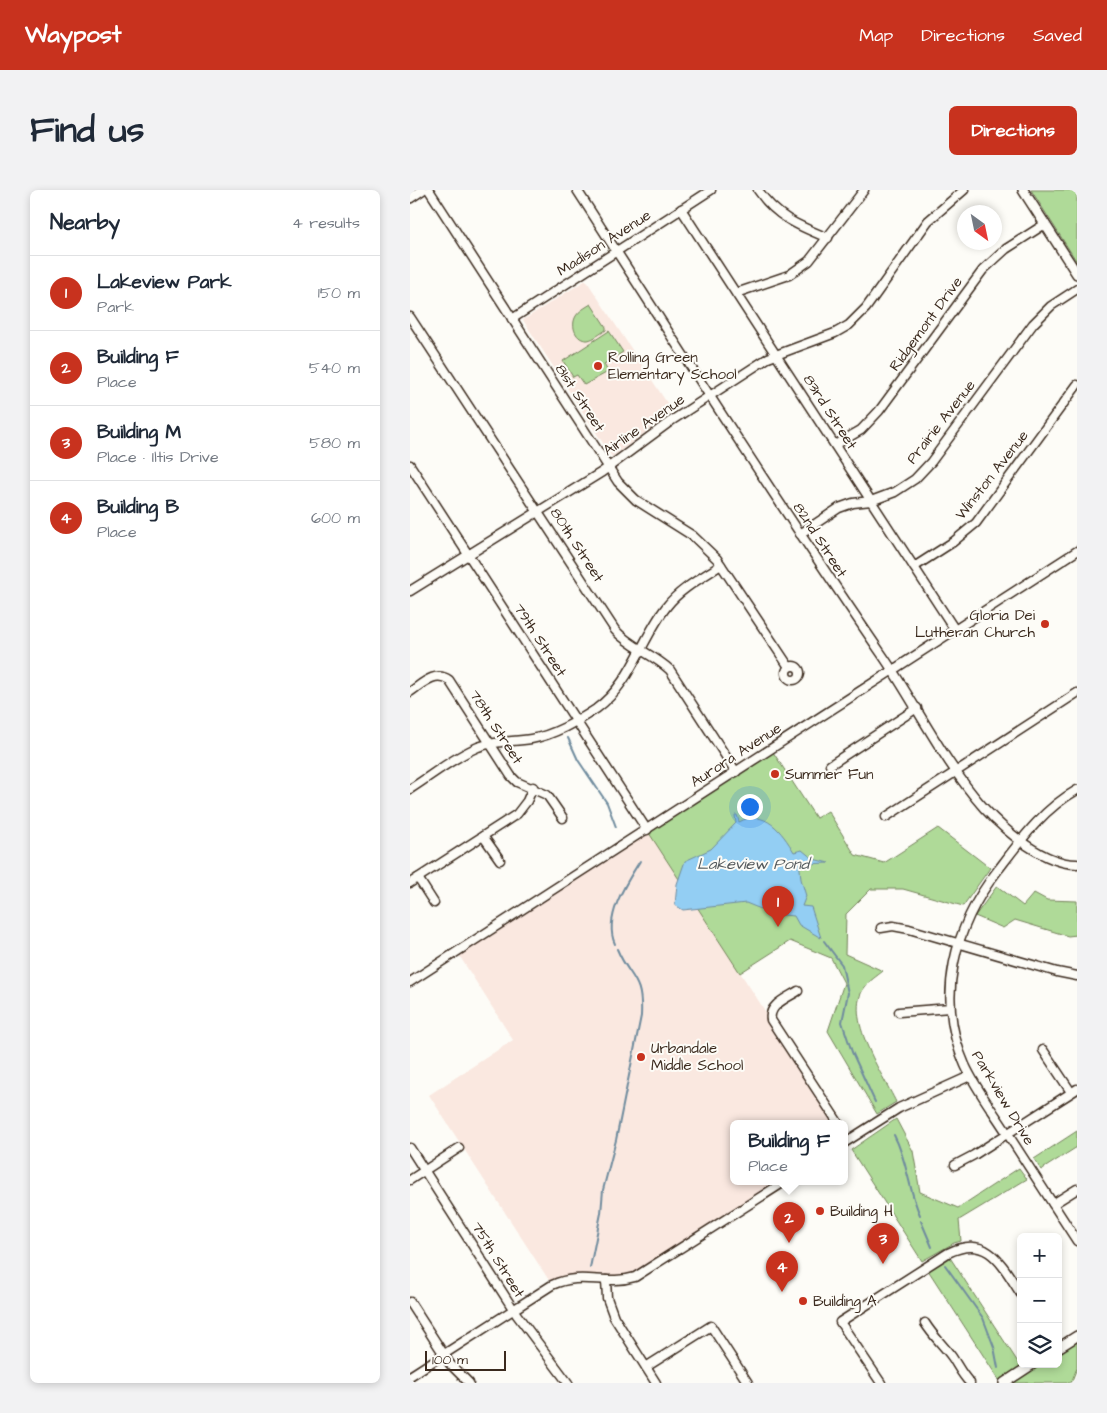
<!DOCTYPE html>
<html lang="en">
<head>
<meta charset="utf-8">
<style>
	body { margin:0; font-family:"Architects Daughter",sans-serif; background:#f2f2f3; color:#1f2937 }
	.controls { position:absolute; right:15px; bottom:15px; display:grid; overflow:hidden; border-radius:8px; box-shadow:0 2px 8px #0003 }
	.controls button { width:45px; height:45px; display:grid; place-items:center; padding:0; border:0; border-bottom:1px solid #e0e1e3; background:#fff; color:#1f2937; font:25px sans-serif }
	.compass { position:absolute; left:547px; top:15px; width:45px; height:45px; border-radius:50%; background:#fff; box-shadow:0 2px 8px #0003; rotate:147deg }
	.scale { position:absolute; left:15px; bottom:12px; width:81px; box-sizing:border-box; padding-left:5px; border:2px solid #3b2a1e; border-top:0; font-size:14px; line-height:18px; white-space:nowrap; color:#3b2a1e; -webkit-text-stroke:4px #fdfcf7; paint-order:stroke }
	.you { position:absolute; left:339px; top:616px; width:18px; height:18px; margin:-12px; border:4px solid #fff; border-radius:50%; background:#1a73e8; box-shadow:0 0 0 8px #1a73e833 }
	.badge { display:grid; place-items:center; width:32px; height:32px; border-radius:50%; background:#c8321e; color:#fff; font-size:16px; font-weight:700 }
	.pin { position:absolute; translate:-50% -41px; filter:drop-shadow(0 1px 2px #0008) }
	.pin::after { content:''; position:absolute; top:26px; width:18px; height:15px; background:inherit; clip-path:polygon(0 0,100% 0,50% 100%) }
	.popup { position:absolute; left:320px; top:930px; width:118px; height:65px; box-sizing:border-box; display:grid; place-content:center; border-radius:8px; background:#fff; filter:drop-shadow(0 1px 4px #0005); font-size:16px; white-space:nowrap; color:#747a83 }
	.popup b { font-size:19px; color:#1f2937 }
	.popup::after { content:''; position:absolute; left:50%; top:100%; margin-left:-10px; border:10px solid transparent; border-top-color:#fff }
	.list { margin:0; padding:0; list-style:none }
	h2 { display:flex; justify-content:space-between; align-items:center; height:65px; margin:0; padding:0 20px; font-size:21px }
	h2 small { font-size:16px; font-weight:400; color:#747a83 }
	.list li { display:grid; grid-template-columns:32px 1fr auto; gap:15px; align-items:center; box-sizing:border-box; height:75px; padding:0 20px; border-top:1px solid #e0e1e3 }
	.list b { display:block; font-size:19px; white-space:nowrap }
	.list p { margin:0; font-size:16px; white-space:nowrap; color:#747a83 }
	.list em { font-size:16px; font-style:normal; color:#747a83 }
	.icon { flex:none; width:28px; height:28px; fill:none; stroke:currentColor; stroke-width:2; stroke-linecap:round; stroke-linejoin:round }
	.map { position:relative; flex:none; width:667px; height:1193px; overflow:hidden; border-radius:8px }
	header { display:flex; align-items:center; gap:30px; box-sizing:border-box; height:70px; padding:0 25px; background:#c8321e; color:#fff }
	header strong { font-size:24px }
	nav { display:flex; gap:28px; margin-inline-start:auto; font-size:18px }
	.intro { display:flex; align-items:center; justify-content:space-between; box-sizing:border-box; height:120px; padding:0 30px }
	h1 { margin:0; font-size:35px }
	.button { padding:12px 22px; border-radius:8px; background:#c8321e; color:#fff; font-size:18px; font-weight:700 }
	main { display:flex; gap:30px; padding:0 30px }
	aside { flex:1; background:#fff; border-radius:8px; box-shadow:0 2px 8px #0003 }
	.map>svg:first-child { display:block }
	.built { fill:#fae8e0 }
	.green { fill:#afda98; stroke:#75825b }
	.water { fill:#93cef3; stroke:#708c9e }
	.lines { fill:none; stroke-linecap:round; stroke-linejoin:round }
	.stream { stroke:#708c9e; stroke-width:2 }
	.minor-casing { stroke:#3b2a1e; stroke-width:11 }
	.major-casing { stroke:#3b2a1e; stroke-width:12 }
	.minor { stroke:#fdfcf7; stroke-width:8 }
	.major { stroke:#fdfcf7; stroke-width:9 }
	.poi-dot { fill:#c8321e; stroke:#fdfcf7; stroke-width:2 }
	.labels { text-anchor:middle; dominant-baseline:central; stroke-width:4; stroke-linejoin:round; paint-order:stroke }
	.street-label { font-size:15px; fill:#3b2a1e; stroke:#fdfcf7 }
	.poi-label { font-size:15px; fill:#3b2a1e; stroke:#fdfcf7; text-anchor:start }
	.water-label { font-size:16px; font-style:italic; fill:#555b5e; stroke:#fdfcf7 }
</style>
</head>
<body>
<header>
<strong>Waypost</strong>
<nav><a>Map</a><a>Directions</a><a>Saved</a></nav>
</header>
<div class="intro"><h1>Find us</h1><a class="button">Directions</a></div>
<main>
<aside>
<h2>Nearby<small>4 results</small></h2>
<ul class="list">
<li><span class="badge">1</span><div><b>Lakeview Park</b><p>Park</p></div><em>150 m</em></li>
<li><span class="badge">2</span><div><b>Building F</b><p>Place</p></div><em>540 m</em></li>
<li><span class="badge">3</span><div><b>Building M</b><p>Place · Iltis Drive</p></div><em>580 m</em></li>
<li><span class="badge">4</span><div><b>Building B</b><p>Place</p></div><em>600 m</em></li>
</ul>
</aside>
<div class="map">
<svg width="667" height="1193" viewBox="0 0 667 1193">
	<rect width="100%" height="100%" fill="#fdfcf7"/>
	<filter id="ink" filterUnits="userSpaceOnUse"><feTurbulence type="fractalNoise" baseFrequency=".02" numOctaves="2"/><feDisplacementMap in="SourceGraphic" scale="10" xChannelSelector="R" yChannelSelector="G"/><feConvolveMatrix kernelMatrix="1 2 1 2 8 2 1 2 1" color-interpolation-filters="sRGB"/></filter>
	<g filter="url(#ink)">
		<g class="built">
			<path d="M176 90 263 222 202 267 113 130Z"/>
			<path d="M237 640 429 934H324V992H374L225 1087 142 1095 19 905 103 850 47 762Z"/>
		</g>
		<g class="green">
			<path d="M621 0H667V72Z"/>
			<path d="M181 114 196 137V140C191 143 184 149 178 150 166 151 160 136 166 126 169 121 176 117 181 114Z"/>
			<path d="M199 141 213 162 194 174 198 182 174 195 167 185 163 187 153 171Z"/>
			<path d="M361 559 406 628 418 621 445 665 474 673 528 638 580 678 553 716 493 699H461L436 724 435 764 473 781C467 786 459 791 455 797 432 825 473 885 486 912L467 924 418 841 434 793 421 768 380 751 330 783 237 640Z"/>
			<path d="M587 696 613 716 624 703 637 710 667 711V745L658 746 605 730 593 738 565 726Z"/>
			<path d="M486 929 503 961 510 1002 548 1018 609 978 617 989 549 1030 551 1051 544 1053 512 1071 441 960Z"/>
			<path d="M667 941V957L631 980 624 969Z"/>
			<path d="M539 1066 613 1180 623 1174H648V1158L667 1146V1178L661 1193H591L518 1080Z"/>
		</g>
		<path class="water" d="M325 625H327L329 632C355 618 372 642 384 662L392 660 403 669 419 673 394 674 389 669 391 689 396 706 392 716 401 717 411 748 389 735 384 726 363 724 336 713 273 720 265 715 267 694 275 671 301 659 326 633Z"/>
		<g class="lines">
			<g class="stream">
				<path d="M158 548 168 570 197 613 206 637"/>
				<path d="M414 751 432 775 438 803 432 832 442 862 465 912"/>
				<path d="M205 754C193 728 216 693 230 671"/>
				<path d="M484 945C498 972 498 999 510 1025"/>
				<path d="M511 1031 522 1057"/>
				<path d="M535 1075 573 1128 584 1157 588 1178"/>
				<path d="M180 1078 191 1023 193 1000 206 950 231 826C233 786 220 790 207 759"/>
			</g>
			<defs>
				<g id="minor">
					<path d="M19 0 208 292 226 310 283 346 307 369 379 477"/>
					<path d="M167 0C268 157 369 315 475 469 508 518 535 574 574 618 596 642 634 674 667 674"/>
					<path d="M348 0C366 27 389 36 418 48"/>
					<path d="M271 19 545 440"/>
					<path d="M326 103 379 85 399 71 454 0"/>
					<path d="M0 127 205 440C220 457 243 464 260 480L326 582"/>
					<path d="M102 129 301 0"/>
					<path d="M425 255 451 240 469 221 573 80 596 59 635 34"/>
					<path d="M0 275 237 640"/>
					<path d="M390 344 429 318 443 313 461 311 485 302 505 289 521 272 623 134 641 116 667 99"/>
					<path d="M504 377 543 352 566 333 667 195"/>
					<path d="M0 401 192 282 261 231 358 168 425 143 439 135 456 118 518 31 554 0"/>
					<circle cx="383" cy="483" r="7"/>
					<path d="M0 502C12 494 25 480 39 490L101 586 107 592 137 605 153 628"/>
					<path d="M420 575 507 518"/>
					<path d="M0 599C22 585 44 567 68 557 86 550 103 552 121 549 144 545 166 532 186 519 222 493 231 449 257 416 270 399 293 387 311 375"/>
					<path d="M667 600C633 619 611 650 588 680 544 736 525 808 555 875 566 899 583 921 597 943 620 979 644 1015 667 1051"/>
					<path d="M476 627 667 503"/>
					<path d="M73 646 90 670"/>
					<path d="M8 688 24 713"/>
					<path d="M0 693 107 624 117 611 123 597"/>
					<path d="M471 738 483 736 499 739 647 782 667 786"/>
					<path d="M0 792 667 361"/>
					<path d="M388 801C377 808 358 815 361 830L429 934"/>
					<path d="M489 822 540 818"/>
					<path d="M633 860 661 902"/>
					<path d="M434 953 489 918 560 886"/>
					<path d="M0 958 107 1125 158 1193"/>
					<path d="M545 975 564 965 667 899"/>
					<path d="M0 990 49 958"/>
					<path d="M643 1014 667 999"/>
					<path d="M196 1090 197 1108 204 1127 246 1193"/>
					<path d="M0 1112 40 1174 59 1193"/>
					<path d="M515 1133C523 1146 533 1155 542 1167 548 1176 552 1185 560 1193"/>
					<path d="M236 1177 301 1136 338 1193"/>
					<path d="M0 1186 142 1095C172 1081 195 1096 225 1087L374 992"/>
					<path d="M471 1193 430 1132 538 1063C578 1043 592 1075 611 1104"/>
				</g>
				<g id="major">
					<path d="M613 0 667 84"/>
					<path d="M0 8 12 0"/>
					<path d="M648 1158 667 1146"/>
					<path d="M594 1193 623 1174"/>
				</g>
			</defs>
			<use href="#minor" class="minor-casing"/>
			<use href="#major" class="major-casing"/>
			<use href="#minor" class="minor"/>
			<use href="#major" class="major"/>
		</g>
	</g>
	<g class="poi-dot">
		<circle cx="188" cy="176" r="5"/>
		<circle cx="635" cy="434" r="5"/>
		<circle cx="365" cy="584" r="5"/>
		<circle cx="231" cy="867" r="5"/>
		<circle cx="410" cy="1021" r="5"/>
		<circle cx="393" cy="1111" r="5"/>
	</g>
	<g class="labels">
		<g class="street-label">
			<text transform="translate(194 53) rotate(-33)">Madison Avenue</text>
			<text transform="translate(516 134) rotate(-54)">Ridgemont Drive</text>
			<text transform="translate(170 208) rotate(57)">81st Street</text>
			<text transform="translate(420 222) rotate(57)">83rd Street</text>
			<text transform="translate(531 232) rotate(-52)">Prairie Avenue</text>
			<text transform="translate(234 235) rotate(-35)">Airline Avenue</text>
			<text transform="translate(582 285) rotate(-52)">Winston Avenue</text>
			<text transform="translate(410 350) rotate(57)">82nd Street</text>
			<text transform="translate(167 355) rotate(57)">80th Street</text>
			<text transform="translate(130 450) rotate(57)">79th Street</text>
			<text transform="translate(86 537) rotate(57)">78th Street</text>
			<text transform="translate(326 565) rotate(-33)">Aurora Avenue</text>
			<text transform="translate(593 908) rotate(59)">Parkview Drive</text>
			<text transform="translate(88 1070) rotate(58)">75th Street</text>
		</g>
		<g class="poi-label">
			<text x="198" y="167">Rolling Green<tspan x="198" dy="17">Elementary School</tspan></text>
			<text x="625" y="425" text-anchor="end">Gloria Dei<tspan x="625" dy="17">Lutheran Church</tspan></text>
			<text x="375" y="584">Summer Fun</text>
			<text x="241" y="858">Urbandale<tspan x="241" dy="17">Middle School</tspan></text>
			<text x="420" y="1021">Building H</text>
			<text x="403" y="1111">Building A</text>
		</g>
		<g class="water-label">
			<text x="343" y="674">Lakeview Pond</text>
		</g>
	</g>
</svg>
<div class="controls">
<button>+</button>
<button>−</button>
<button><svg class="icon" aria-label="layers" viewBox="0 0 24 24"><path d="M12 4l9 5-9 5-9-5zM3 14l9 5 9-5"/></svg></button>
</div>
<svg class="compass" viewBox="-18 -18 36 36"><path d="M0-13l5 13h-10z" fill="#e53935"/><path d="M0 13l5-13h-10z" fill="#747a83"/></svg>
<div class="scale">100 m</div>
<div class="you"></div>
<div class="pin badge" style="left:368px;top:737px">1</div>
<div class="pin badge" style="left:379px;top:1053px">2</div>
<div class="popup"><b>Building F</b>Place</div>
<div class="pin badge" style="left:473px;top:1074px">3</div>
<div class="pin badge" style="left:372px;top:1102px">4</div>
</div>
</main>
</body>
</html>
